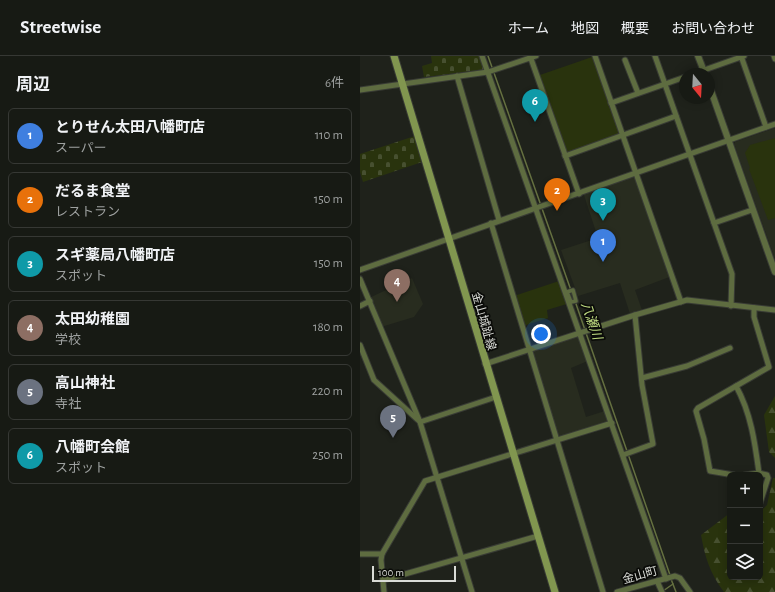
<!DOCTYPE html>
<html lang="ja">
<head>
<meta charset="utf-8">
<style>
	body { margin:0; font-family:"Alegreya Sans","Noto Sans JP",sans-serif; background:#20231d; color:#f1f3f6 }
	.controls { position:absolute; right:12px; bottom:12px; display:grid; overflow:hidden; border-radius:6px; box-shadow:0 2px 10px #0003 }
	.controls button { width:36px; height:36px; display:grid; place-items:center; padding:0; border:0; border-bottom:1px solid #363834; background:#171a14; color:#f1f3f6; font:20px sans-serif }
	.compass { position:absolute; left:319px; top:12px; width:36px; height:36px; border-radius:50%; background:#171a14; box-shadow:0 2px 10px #0003; rotate:162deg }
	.scale { position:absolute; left:12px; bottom:10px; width:84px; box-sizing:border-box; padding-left:4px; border:2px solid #d9dbd6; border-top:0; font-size:11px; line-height:14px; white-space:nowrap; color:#d9dbd6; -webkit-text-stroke:3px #0a0b08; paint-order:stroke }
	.you { position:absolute; left:181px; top:278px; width:14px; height:14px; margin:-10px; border:3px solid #fff; border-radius:50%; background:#1a73e8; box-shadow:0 0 0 6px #1a73e833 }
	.badge { display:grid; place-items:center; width:26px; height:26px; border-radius:50%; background:#8c9099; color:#fff; font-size:13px; font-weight:700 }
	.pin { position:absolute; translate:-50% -33px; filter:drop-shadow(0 1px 2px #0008) }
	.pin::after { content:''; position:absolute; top:21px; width:14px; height:12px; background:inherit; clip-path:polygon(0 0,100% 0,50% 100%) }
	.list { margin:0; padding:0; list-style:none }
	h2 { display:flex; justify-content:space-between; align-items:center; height:52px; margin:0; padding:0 16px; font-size:17px }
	h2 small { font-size:13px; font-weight:400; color:#9ea1a0 }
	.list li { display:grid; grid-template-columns:26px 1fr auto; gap:12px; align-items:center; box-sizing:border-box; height:56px; margin:0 8px 8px; padding:0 8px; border:1px solid #363834; border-radius:6px }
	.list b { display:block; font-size:15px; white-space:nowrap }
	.list p { margin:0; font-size:13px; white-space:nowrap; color:#9ea1a0 }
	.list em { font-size:13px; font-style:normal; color:#9ea1a0 }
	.icon { flex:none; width:22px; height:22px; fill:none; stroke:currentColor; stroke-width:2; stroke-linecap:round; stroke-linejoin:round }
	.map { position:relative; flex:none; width:415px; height:536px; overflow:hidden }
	header { display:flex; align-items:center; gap:24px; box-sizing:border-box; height:56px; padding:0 20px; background:#171a14; border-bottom:1px solid #363834 }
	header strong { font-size:19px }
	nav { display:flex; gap:22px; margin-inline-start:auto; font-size:14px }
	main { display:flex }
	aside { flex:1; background:#171a14 }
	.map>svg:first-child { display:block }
	.built { fill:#282c1f }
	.green { fill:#29330d }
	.forest { fill:url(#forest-firs) }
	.cemetery { fill:url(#cemetery-stones) }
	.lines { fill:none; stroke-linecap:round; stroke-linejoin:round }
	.stream { stroke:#657040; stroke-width:1.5 }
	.pedestrian-casing { stroke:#393c35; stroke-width:5.5 }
	.minor-casing { stroke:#393c35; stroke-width:7 }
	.tertiary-casing { stroke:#393c35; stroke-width:8 }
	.secondary-casing { stroke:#393c35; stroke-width:9 }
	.pedestrian { stroke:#5e6c40; stroke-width:3.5 }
	.minor { stroke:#5e6c40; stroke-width:5 }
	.tertiary { stroke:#5e6c40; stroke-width:6 }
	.secondary { stroke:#81964f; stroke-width:7 }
	.labels { text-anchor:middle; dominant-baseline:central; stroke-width:3.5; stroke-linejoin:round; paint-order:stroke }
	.street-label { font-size:12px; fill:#d9dbd6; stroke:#0a0b08 }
	.water-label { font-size:13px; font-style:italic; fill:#bcd77f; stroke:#0a0b08 }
</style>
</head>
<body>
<header>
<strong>Streetwise</strong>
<nav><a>ホーム</a><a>地図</a><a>概要</a><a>お問い合わせ</a></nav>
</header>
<main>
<aside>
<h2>周辺<small>6件</small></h2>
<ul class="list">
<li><span class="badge" style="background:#3f7fe0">1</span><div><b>とりせん太田八幡町店</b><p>スーパー</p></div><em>110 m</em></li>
<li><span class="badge" style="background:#e8710a">2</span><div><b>だるま食堂</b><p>レストラン</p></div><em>150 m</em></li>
<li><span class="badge" style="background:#0f9aa8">3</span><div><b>スギ薬局八幡町店</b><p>スポット</p></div><em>150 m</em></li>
<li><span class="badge" style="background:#8d6e63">4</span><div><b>太田幼稚園</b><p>学校</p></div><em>180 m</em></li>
<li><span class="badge" style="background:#6b7280">5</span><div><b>高山神社</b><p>寺社</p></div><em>220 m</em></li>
<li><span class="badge" style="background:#0f9aa8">6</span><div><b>八幡町会館</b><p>スポット</p></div><em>250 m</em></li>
</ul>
</aside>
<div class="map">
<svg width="415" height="536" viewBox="0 0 415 536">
	<defs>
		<pattern id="forest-firs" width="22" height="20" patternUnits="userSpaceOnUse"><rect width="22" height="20" fill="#29330d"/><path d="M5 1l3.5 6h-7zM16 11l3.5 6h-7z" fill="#475030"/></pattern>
		<pattern id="cemetery-stones" width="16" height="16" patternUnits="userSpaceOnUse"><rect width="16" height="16" fill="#29330d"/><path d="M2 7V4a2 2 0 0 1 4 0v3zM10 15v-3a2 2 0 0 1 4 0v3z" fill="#475030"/></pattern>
	</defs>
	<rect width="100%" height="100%" fill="#1f221b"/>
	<g class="built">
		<path d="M415 72V203L374 88 375 86Z"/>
		<path d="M276 116 312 220 275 234 283 257 271 261 260 227 218 240 201 194 238 182 223 136Z"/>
		<path d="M52 222 63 248 54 261 21 271 9 242Z"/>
		<path d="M220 277 230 304 211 312 226 361 248 354 252 367 197 383 170 294Z"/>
	</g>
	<g class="green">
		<path d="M235 0 263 79 205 100 177 20Z"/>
		<path d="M415 82V162L408 164 389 113 390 112 385 97 390 89Z"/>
		<path d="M202 224 210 247 187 254 188 262 163 270 154 240Z"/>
	</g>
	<g class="forest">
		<path d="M415 340V402L409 396 404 359Z"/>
		<path d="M413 422H415V536H364C350 518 345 501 341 479L370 457V521H400V456L407 449Z"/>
	</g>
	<g class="cemetery">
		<path d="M71 0H119L124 14 64 21 62 10 72 7Z"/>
		<path d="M58 79 65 105 3 126 0 116V98Z"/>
	</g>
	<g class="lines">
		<g class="stream">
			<path d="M128 0 213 240"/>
			<path d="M215 245 225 274"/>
			<path d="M226 277 310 519"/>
			<path d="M311 523 316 536"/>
			<path d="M303 535 313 528"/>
		</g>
		<defs>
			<path id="pedestrian" d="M213 234 216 245 211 246 207 236Z"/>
			<g id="minor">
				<path d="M122 0 306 523"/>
				<path d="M170 0 219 138"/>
				<path d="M235 0 321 246"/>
				<path d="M295 0 372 218 371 250"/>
				<path d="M381 0 406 71"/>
				<path d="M414 0 415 3"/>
				<path d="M265 4 278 37"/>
				<path d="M333 18 384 0"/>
				<path d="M97 20 139 164"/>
				<path d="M0 34 128 16 176 0"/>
				<path d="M251 47 325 21"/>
				<path d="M205 100 316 60"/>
				<path d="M131 167 243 536"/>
				<path d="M354 167 392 154"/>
				<path d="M0 214 415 68"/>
				<path d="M0 223 60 366 112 536"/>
				<path d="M0 250 10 245"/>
				<path d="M0 289 14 324 58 364"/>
				<path d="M125 308 275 259 327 244 415 254"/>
				<path d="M282 322 327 310 370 292"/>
				<path d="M376 330C391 357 395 387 399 417"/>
				<path d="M60 366 136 341"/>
				<path d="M263 399 293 388 282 329 275 259"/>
				<path d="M374 419 350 415 344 383 336 355 338 352 409 311 394 261V252"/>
				<path d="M385 419 399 417 407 419 408 422 400 447"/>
				<path d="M0 498H22L21 504 24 536"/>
				<path d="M22 498 65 425 252 367"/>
				<path d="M24 524 178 480"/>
				<path d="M297 525 302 536"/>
				<path d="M257 536 315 520 320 522 330 536"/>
			</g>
			<g id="tertiary">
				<path d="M338 0 345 18"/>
				<path d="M349 29 415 216"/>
			</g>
			<path id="secondary" d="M34 0 195 536"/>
		</defs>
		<use href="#pedestrian" class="pedestrian-casing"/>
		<use href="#minor" class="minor-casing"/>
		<use href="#tertiary" class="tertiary-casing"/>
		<use href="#secondary" class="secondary-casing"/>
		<use href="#pedestrian" class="pedestrian"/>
		<use href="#minor" class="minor"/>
		<use href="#tertiary" class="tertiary"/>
		<use href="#secondary" class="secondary"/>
	</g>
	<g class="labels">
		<g class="street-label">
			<text transform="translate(124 265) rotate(74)">金山城趾線</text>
			<text transform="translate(280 519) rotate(-16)">金山町</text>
		</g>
		<g class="water-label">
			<text transform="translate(231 265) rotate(71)">八瀬川</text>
		</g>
	</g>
</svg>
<div class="controls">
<button>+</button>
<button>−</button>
<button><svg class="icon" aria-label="layers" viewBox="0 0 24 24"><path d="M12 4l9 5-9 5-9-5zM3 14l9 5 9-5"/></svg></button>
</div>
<svg class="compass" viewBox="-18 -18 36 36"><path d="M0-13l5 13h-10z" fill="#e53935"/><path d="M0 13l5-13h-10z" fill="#9ea1a0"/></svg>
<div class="scale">100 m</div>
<div class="you"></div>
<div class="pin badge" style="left:243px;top:206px;background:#3f7fe0">1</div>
<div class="pin badge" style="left:197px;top:155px;background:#e8710a">2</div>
<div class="pin badge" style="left:243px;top:165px;background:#0f9aa8">3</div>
<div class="pin badge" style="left:37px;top:246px;background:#8d6e63">4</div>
<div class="pin badge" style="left:33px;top:382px;background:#6b7280">5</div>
<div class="pin badge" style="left:175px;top:66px;background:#0f9aa8">6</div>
</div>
</main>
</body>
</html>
